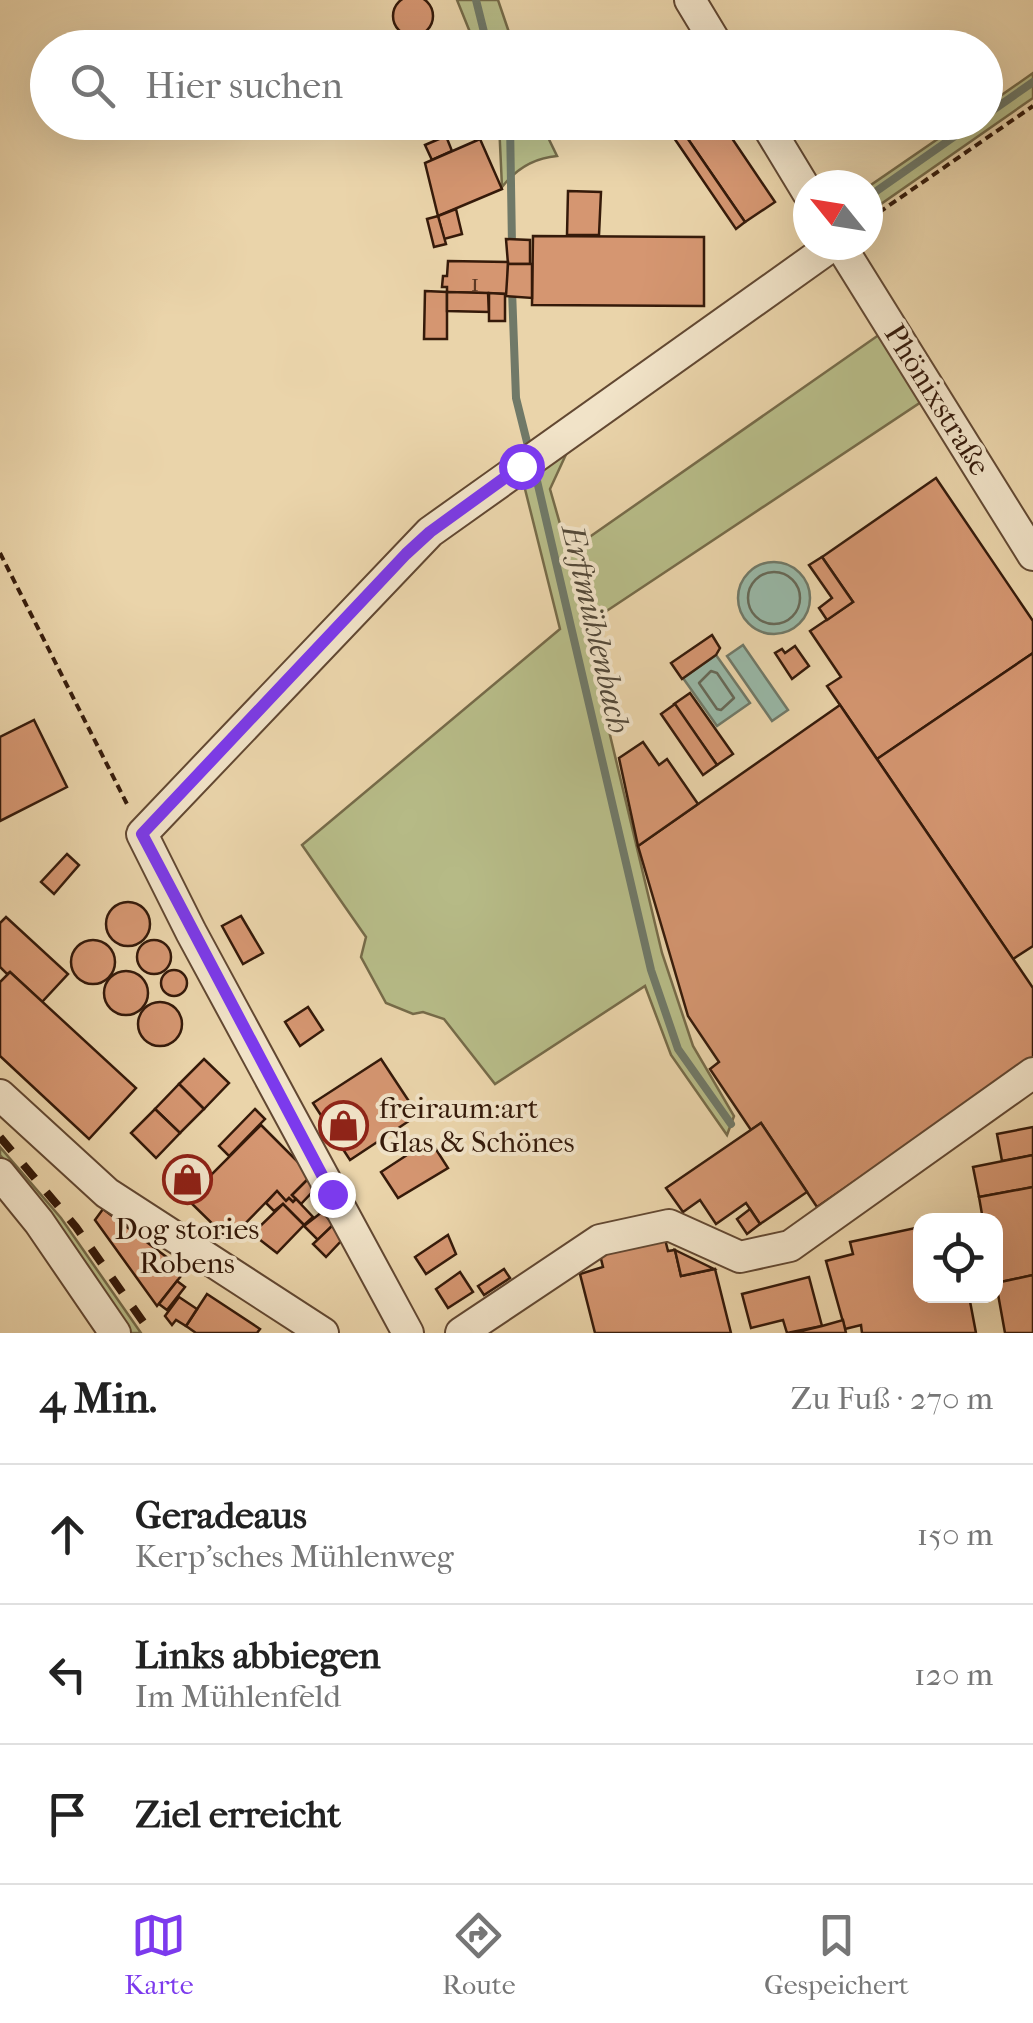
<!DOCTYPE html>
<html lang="de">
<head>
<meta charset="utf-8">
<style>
	body { margin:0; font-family:"IM FELL French Canon",serif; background:#f6f6f6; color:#222 }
	.controls { position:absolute; right:30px; bottom:30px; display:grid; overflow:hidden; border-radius:20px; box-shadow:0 10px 40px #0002 }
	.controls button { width:90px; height:90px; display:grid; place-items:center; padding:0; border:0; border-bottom:2px solid #e0e0e0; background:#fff; color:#222; font:50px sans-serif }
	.compass { position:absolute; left:793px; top:170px; width:90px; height:90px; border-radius:50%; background:#fff; box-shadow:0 10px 40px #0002; rotate:300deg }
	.stop { position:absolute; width:30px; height:30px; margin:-22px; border:8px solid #7c3aed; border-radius:50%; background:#fff }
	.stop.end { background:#7c3aed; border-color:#fff; box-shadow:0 2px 10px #0008 }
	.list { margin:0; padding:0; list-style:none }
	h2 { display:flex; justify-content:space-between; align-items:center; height:130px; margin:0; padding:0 40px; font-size:42px }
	h2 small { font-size:32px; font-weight:400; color:#767676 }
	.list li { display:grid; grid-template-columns:65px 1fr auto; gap:30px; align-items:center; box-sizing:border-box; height:140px; padding:0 40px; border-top:2px solid #e0e0e0 }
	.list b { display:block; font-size:38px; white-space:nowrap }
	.list p { margin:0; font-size:32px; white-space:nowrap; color:#767676 }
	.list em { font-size:32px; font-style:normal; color:#767676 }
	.icon { flex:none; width:55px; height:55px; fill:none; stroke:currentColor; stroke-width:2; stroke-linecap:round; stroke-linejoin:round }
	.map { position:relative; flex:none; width:1033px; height:1333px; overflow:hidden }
	.search { position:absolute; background:#fff; box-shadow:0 10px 40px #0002; left:30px; right:30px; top:30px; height:110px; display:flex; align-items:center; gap:25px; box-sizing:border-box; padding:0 35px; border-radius:55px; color:#767676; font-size:38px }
	.sheet { height:550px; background:#fff }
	nav { display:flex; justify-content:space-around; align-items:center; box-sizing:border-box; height:140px; border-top:2px solid #e0e0e0; background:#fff; font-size:28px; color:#767676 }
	nav a { display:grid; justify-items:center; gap:5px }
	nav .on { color:#7c3aed }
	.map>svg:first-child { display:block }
	.green { fill:#b7bc88; stroke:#766b49; stroke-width:2.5 }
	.water { fill:#98b8a7; stroke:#707968; stroke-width:2.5 }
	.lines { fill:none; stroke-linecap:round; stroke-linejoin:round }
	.shore { stroke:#666958; stroke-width:2.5 }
	.stream { stroke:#707968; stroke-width:8 }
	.building { fill:#d59671; stroke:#351a0a; stroke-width:2.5 }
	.minor-casing { stroke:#624832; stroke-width:34 }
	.path { stroke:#351a0a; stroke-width:4; stroke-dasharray:8 5; stroke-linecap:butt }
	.minor { stroke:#f1e3c8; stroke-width:30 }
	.rail { stroke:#351a0a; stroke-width:8; stroke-dasharray:18 18; stroke-linecap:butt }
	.route { stroke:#7c3aed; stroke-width:12 }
	.labels { text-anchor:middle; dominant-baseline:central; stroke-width:8; stroke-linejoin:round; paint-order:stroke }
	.number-label { font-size:25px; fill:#5d3924 }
	.street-label { font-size:30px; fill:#351a0a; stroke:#f1e3c8 }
	.poi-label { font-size:30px; fill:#351a0a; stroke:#f1e3c8; text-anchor:start }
	.water-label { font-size:32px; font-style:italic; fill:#534939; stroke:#f1e3c8 }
</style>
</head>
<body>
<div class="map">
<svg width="1033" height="1333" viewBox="0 0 1033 1333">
	<rect width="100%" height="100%" fill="#ead4aa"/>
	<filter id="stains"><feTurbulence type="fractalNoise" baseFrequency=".002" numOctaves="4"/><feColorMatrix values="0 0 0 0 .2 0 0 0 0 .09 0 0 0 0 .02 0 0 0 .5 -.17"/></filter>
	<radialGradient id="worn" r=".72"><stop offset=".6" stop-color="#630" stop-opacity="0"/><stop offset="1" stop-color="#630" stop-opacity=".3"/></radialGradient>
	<g class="green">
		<path d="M457 0H498L514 47H476Z"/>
		<path d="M1033 73V98L868 213V187L961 123 986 122V106Z"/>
		<path d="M499 123H541L557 156C534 158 516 169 502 187Z"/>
		<path d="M883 332 924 400 584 626 662 953 693 1046 734 1116 727 1135 671 1055 645 986 495 1084 444 1019 423 1012 413 1014 386 1003 361 957 366 937 302 845 560 629 522 477 568 450 550 489 568 552Z"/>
		<path d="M0 1147 61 1218 141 1333H128L28 1186 0 1155Z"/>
	</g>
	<g class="water">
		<circle cx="774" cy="598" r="36"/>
		<path d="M743 645 788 710 772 721 727 656Z"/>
		<path d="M716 655 750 703 717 726 683 678Z"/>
	</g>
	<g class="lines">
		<g class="shore">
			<circle cx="774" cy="598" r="26"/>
			<path d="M711 671 717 673 734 698 721 710 717 709 699 683Z"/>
		</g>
		<g class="stream">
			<path d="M476 0 488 48"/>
			<path d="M986 115 1033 82"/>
			<path d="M510 122 512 246"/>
			<path d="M868 197 975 122"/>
			<path d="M512 290 516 398 529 450"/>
			<path d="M534 468 651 970 678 1049 731 1124"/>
		</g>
	</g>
	<g class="building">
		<circle cx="413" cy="16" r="20"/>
		<path d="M684 122H721L775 202 745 222 679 126Z"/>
		<path d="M679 126 745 222 736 229 670 132Z"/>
		<path d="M446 136 452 151 432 160 425 145Z"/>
		<path d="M480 139 502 189 438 216 425 163Z"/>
		<path d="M568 191 601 192 599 235H567Z"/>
		<path d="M456 209 462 234 444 239 438 216Z"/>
		<path d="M438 216 446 244 434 247 427 219Z"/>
		<path d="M533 236 704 237V306L532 305Z"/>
		<path d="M506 239 530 240V264H508Z"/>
		<path d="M448 261 508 262V294L447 292V287H442L443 276H447Z"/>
		<path d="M508 264H532V298L506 296Z"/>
		<path d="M425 291 447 292V339H424Z"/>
		<path d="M447 292 488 293 489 312 447 311Z"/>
		<path d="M489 293 505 294V321H489Z"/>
		<path d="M936 478 1033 621V653L877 759 827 686 841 677 810 631 853 602 822 557Z"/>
		<path d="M822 557 853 602 827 620 819 608 832 598 809 565Z"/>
		<path d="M712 635 720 648 716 655 682 679 671 663Z"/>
		<path d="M795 646 809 666 792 679 775 653 782 649 785 653Z"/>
		<path d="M1033 653V946L1013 959 877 759Z"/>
		<path d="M690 693 733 754 717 765 674 704Z"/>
		<path d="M675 704 717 765 703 775 661 714Z"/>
		<path d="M840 705 1033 988V1059L817 1207 761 1123 751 1130 710 1069 719 1062 688 1016 638 846Z"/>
		<path d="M34 720 67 787 0 821V737Z"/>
		<path d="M643 742 659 765 667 759 698 804 638 846 619 758Z"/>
		<path d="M67 854 79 865 54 894 41 882Z"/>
		<circle cx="128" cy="924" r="22"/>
		<path d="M241 916 263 953 243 964 222 926Z"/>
		<path d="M6 917 68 974 42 1002 10 972 7 974 0 967V923Z"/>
		<circle cx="154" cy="957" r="17"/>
		<circle cx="93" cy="962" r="22"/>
		<circle cx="174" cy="983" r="13"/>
		<circle cx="126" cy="993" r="22"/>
		<path d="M10 972 136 1088 89 1139 0 1056V982Z"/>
		<circle cx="160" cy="1024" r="22"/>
		<path d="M308 1007 323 1030 300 1046 285 1022Z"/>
		<path d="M204 1059 229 1083 204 1109 179 1084Z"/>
		<path d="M381 1059 418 1115 350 1160 313 1103Z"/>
		<path d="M179 1084 204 1109 180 1133 155 1109Z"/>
		<path d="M155 1109 180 1133 156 1158 131 1133Z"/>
		<path d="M255 1109 265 1119 229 1156 219 1146Z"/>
		<path d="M761 1123 807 1192 760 1224 746 1203 716 1224 700 1200 683 1212 666 1188Z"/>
		<path d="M261 1125 305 1169 309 1178 292 1195 296 1199 293 1202 289 1198 286 1201 277 1191 229 1240 187 1199Z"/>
		<path d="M1033 1127V1155L1002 1161 997 1134Z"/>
		<path d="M430 1140 448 1168 398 1198 381 1172Z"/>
		<path d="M1033 1155V1187L979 1197 973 1167Z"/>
		<path d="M187 1161 206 1179 187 1199 168 1181Z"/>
		<path d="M309 1178 317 1187 301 1204 292 1195Z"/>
		<path d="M1033 1187V1275L996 1283V1220H983L979 1197Z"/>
		<path d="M277 1191 286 1201 289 1198 293 1202 296 1199 313 1217 304 1225 283 1204 274 1211 266 1203Z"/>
		<path d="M283 1204 304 1225 277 1253 255 1236V1231Z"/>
		<path d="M103 1209 185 1271 157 1306 95 1220Z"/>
		<path d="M750 1209 760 1224 747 1234 737 1219Z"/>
		<path d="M322 1212 334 1224 318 1240 304 1226Z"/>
		<path d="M334 1224 342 1240 326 1257 313 1244Z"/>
		<path d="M920 1227V1296H969L976 1333H862L861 1325 845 1329 826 1261 853 1254 850 1242Z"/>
		<path d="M448 1235 456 1254 426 1274 415 1257Z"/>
		<path d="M665 1239 668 1251 675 1250 681 1276 715 1269 731 1333H595L580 1274 603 1267 600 1255Z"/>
		<path d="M675 1250 714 1269 681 1276Z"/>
		<path d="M504 1269 510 1278 484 1295 478 1286Z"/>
		<path d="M460 1272 473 1292 448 1308 436 1289Z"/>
		<path d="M1033 1275V1333H1005L996 1283Z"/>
		<path d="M809 1277 822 1326 787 1333 783 1320 751 1328 742 1294Z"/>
		<path d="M177 1281 185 1287 167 1310 159 1304Z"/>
		<path d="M207 1294 260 1329 257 1333H196L186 1326Z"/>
		<path d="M179 1297 197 1309 186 1326 176 1320 172 1325 165 1316Z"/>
		<path d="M843 1320 846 1333H793L822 1326Z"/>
	</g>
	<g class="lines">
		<defs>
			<g id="minor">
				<path d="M690 0 719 48"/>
				<path d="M765 122 808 193"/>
				<path d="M840 245 1033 555"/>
				<path d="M0 1095 107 1193 323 1333"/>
				<path d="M0 1174 39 1222 115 1333"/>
				<path d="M408 1333 191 932 142 834 430 532 833 245"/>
				<path d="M461 1333 600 1240 669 1225 740 1257 790 1246 1033 1073"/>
			</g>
		</defs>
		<use href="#minor" class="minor-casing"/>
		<g class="path">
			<path d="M868 220 1033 106"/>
			<path d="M0 553 129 808"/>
		</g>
		<use href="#minor" class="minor"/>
		<path class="rail" d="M0 1137 76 1227 151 1333"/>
	</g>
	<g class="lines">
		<path class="route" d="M332 1194 142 834 406 554 430 532 521 466"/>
	</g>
	<defs>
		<symbol id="shop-ring" viewBox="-11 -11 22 22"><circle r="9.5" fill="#f1e3c8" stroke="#8f2418" stroke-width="1.5"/><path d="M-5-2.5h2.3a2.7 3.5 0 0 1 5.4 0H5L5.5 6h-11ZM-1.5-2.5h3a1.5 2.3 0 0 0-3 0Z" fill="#8f2418"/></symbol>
	</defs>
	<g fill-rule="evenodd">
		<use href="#shop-ring" x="316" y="1098" width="55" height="55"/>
		<use href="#shop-ring" x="160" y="1152" width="55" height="55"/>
	</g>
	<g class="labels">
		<g class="number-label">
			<text x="475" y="282">1</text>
		</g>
		<g class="street-label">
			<text transform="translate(937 400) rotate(58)">Phönixstraße</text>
		</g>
		<g class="poi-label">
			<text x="379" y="1108">freiraum:art<tspan x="379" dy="34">Glas &amp; Schönes</tspan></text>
			<text x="187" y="1229" text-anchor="middle">Dog stories<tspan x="187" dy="34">Robens</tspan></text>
		</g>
		<g class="water-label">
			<text transform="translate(596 629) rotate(77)">Erftmühlenbach</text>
		</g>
	</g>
	<rect width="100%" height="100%" filter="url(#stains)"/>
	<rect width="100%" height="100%" fill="url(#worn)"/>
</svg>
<div class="controls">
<button><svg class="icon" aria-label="locate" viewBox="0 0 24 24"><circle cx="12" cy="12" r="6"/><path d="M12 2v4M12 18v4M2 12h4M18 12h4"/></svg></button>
</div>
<svg class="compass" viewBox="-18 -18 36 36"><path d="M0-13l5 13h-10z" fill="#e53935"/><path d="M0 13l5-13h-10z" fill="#767676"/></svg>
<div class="stop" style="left:521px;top:466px"></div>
<div class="stop end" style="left:332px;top:1194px"></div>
<div class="search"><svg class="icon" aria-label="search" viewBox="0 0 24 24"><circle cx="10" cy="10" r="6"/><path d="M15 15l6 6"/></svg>Hier suchen</div>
</div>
<section class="sheet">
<h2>4 Min.<small>Zu Fuß · 270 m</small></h2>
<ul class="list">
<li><svg class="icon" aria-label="ahead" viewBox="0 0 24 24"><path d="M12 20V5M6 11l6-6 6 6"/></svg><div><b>Geradeaus</b><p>Kerp’sches Mühlenweg</p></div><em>150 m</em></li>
<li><svg class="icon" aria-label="left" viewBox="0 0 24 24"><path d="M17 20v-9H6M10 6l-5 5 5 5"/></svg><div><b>Links abbiegen</b><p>Im Mühlenfeld</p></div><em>120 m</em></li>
<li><svg class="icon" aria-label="arrive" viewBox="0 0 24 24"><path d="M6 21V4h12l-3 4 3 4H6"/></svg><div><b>Ziel erreicht</b></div></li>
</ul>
</section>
<nav>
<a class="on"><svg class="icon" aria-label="map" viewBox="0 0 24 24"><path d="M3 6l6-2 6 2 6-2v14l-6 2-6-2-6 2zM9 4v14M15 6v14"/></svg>Karte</a>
<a><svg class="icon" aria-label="directions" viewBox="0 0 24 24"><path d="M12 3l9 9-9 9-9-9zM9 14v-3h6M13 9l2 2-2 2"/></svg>Route</a>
<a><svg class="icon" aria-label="saved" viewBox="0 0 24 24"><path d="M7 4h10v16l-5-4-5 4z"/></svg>Gespeichert</a>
</nav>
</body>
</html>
